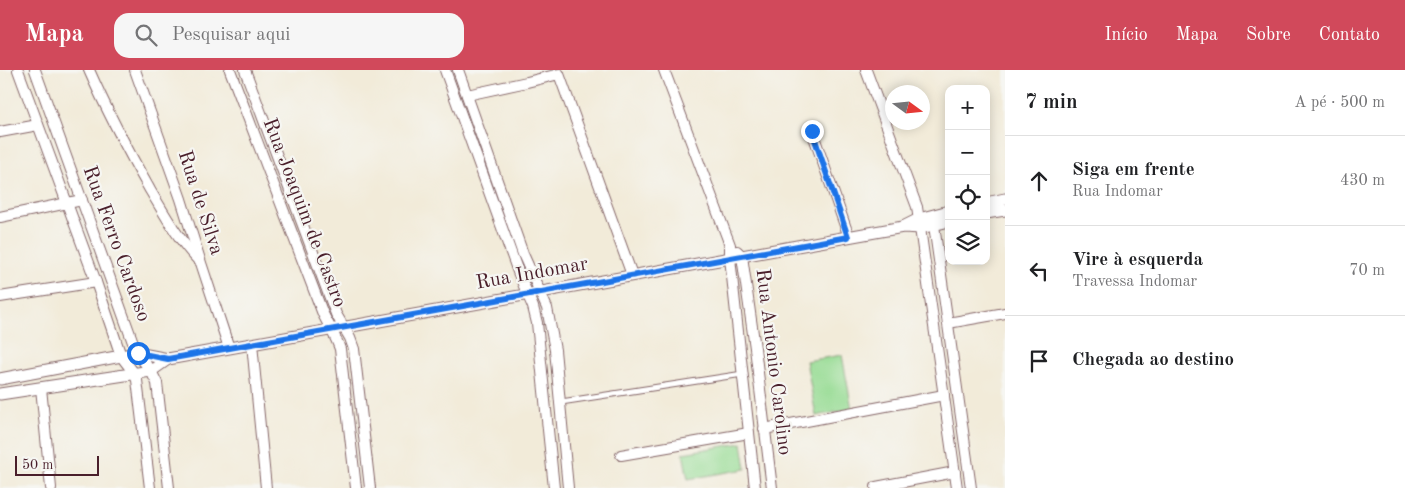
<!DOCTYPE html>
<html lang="pt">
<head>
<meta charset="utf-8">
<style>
	body { margin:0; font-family:"Old Standard TT",serif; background:#f6f6f6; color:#202124 }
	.controls { position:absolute; right:15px; top:15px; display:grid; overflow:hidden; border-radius:10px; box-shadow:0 2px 12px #0003 }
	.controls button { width:45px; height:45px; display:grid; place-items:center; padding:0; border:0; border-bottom:1px solid #e0e0e0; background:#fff; color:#202124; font:25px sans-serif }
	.compass { position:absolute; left:885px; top:15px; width:45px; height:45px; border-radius:50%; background:#fff; box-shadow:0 2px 12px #0003; rotate:105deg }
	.scale { position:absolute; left:15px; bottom:12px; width:84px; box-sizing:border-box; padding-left:5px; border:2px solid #4a1f2b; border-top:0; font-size:14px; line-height:18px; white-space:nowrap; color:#4a1f2b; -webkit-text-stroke:4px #f6f6f2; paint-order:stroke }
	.stop { position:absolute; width:15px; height:15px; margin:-11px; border:4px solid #1a73e8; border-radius:50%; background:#fff }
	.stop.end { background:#1a73e8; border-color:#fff; box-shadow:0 1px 5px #0008 }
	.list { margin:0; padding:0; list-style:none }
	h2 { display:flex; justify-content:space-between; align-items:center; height:65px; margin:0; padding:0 20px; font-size:21px }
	h2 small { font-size:16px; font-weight:400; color:#757577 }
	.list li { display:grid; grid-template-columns:32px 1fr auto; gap:15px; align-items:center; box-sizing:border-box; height:90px; padding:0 20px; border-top:1px solid #e0e0e0 }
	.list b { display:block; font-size:19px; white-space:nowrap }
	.list p { margin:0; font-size:16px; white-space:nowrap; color:#757577 }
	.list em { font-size:16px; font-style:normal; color:#757577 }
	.icon { flex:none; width:28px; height:28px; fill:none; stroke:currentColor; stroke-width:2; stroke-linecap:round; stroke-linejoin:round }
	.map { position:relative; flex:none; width:1005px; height:418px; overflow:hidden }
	header { display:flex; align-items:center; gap:30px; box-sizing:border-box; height:70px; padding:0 25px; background:#d1495b; color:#fff }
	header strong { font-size:24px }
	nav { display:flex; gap:28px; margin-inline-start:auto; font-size:18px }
	.search { width:350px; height:45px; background:#f6f6f6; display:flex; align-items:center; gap:12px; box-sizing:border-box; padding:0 18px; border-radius:15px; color:#757577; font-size:19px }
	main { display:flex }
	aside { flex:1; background:#fff }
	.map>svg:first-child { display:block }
	.green { fill:#96db93; stroke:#707d5f }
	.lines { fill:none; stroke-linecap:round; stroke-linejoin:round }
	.service-casing { stroke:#856668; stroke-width:7 }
	.minor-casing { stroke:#856668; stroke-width:12 }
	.tertiary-casing { stroke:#856668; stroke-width:13 }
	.service { stroke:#fff; stroke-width:5 }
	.minor { stroke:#fff; stroke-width:10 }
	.tertiary { stroke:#fff; stroke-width:11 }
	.route { stroke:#1a73e8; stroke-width:6 }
	.labels { text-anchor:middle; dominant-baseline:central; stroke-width:4.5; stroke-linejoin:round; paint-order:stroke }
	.street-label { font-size:20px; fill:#4a1f2b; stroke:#f6f6f2 }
</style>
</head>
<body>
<header>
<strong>Mapa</strong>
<div class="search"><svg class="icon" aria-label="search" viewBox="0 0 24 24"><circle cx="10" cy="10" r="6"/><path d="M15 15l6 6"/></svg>Pesquisar aqui</div>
<nav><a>Início</a><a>Mapa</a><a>Sobre</a><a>Contato</a></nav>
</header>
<main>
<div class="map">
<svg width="1005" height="418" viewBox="0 0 1005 418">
	<rect width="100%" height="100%" fill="#f6f6f2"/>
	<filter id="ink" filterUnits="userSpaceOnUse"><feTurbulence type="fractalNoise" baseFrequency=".02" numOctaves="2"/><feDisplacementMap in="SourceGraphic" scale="10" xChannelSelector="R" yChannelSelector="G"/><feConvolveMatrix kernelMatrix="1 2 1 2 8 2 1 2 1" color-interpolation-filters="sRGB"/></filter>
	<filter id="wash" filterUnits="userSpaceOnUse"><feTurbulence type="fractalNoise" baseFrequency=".0096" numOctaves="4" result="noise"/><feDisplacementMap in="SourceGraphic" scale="20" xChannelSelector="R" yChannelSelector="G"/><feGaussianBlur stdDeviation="1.12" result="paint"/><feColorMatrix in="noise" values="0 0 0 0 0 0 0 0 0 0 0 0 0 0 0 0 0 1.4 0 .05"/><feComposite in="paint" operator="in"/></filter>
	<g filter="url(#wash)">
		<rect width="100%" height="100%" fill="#f2ebd9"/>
		<g class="green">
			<path d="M842 285 852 339 816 346 806 291Z"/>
			<path d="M742 373 746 399 688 409 683 383Z"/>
		</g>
	</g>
	<g filter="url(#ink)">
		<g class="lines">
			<defs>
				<path id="service" d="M561 332 743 304"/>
				<g id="minor">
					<path d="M18 0 96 212 121 286 134 303 137 310 150 418"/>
					<path d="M35 0 135 278 137 283 151 301 157 313 169 418"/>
					<path d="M89 0C107 41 128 81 150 120 165 145 178 169 198 190"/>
					<path d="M135 0 181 129 201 193 229 278"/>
					<path d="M230 0 323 244C329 256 336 267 340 279L356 418"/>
					<path d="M245 0 336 244 350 268 354 279 370 418"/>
					<path d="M445 0 518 202 533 237 537 253 554 418"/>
					<path d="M458 0 523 184 547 238 555 280 568 418"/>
					<path d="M664 0 730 175V188L755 418"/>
					<path d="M866 0 917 137 957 418"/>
					<path d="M467 25 527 12 559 4 632 205"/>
					<path d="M812 61 849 167"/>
					<path d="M0 62 38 55"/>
					<path d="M0 147 82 130"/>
					<path d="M930 147 934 155 971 418"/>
					<path d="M737 181 742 186 755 278 772 418"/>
					<path d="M0 227 96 212"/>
					<path d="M948 253 1005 243"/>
					<path d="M252 274 266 418"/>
					<path d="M41 318 51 418"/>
					<path d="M764 359 944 325"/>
					<path d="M621 385 749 363"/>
					<path d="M876 417 955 402"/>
				</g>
				<g id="tertiary">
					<path d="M986 133 1005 129"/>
					<path d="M986 143 1005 140"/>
					<path d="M905 156 919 149 949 141"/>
					<path d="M0 309 137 283 168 289 903 157 921 158 949 151"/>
					<path d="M0 324 151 301 168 289"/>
				</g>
			</defs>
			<use href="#service" class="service-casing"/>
			<use href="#minor" class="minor-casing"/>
			<use href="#tertiary" class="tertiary-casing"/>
			<use href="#service" class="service"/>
			<use href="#minor" class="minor"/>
			<use href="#tertiary" class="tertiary"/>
		</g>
	</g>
	<g class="lines" filter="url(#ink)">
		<path class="route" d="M138 283 168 289 848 167 812 61"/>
	</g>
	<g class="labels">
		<g class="street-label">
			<text transform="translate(200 133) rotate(72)">Rua de Silva</text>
			<text transform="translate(304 143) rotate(69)">Rua Joaquim de Castro</text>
			<text transform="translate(116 174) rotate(70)">Rua Ferro Cardoso</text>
			<text transform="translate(532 204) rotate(-10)">Rua Indomar</text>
			<text transform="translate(773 292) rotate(83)">Rua Antonio Carolino</text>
		</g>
	</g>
</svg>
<div class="controls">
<button>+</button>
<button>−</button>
<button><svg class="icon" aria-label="locate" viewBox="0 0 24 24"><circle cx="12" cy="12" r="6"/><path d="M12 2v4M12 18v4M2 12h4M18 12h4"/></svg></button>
<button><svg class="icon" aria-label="layers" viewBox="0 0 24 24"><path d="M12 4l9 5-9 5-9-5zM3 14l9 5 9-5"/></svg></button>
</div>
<svg class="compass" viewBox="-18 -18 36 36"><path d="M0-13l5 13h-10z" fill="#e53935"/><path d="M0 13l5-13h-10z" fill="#757577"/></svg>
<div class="scale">50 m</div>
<div class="stop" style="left:138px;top:283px"></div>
<div class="stop end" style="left:812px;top:61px"></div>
</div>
<aside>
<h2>7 min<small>A pé · 500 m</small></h2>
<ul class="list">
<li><svg class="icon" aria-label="ahead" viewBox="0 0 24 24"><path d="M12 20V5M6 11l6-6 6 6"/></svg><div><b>Siga em frente</b><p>Rua Indomar</p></div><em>430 m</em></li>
<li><svg class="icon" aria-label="left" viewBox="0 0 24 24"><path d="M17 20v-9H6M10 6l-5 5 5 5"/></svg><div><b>Vire à esquerda</b><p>Travessa Indomar</p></div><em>70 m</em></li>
<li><svg class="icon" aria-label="arrive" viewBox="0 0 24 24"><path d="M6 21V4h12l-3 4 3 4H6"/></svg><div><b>Chegada ao destino</b></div></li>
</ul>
</aside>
</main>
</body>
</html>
